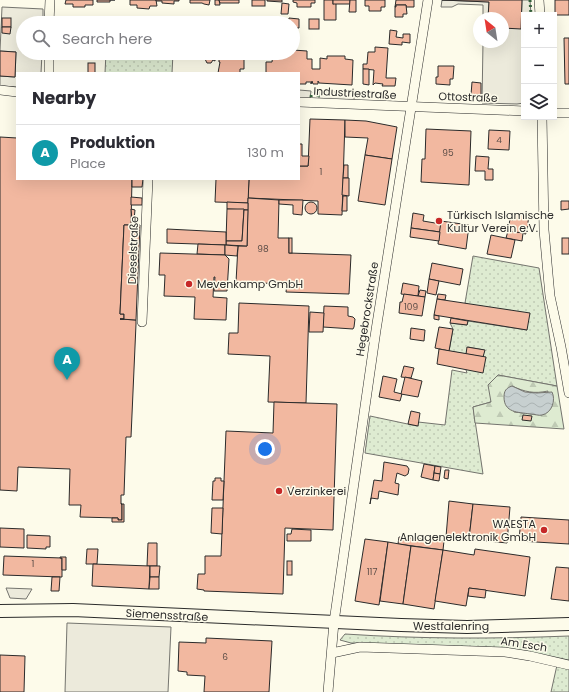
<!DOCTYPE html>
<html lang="en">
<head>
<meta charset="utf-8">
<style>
	body { margin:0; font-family:Poppins,sans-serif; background:#f2f2f3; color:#2b2b33 }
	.controls { position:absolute; right:12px; top:12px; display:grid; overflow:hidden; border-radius:0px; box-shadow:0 4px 16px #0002 }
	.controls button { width:36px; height:36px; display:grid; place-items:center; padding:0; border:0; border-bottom:1px solid #e1e1e2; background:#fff; color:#2b2b33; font:20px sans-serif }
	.compass { position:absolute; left:473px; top:12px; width:36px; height:36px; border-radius:50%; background:#fff; box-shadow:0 4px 16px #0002; rotate:330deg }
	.you { position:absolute; left:265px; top:449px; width:14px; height:14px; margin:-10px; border:3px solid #fff; border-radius:50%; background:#1a73e8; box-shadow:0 0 0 6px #1a73e833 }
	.badge { display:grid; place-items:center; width:26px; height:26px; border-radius:50%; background:#c62828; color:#fff; font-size:13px; font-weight:700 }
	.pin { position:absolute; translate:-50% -33px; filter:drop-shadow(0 1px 2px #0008) }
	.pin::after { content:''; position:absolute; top:21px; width:14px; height:12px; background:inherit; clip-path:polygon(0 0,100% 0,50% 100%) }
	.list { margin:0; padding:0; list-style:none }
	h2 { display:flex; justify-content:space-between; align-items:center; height:52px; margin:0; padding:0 16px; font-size:17px }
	h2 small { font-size:13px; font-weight:400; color:#7c7c81 }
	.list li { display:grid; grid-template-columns:26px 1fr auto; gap:12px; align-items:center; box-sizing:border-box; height:56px; padding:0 16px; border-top:1px solid #e1e1e2 }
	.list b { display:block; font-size:15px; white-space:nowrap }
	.list p { margin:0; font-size:13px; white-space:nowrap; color:#7c7c81 }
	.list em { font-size:13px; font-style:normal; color:#7c7c81 }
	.icon { flex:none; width:22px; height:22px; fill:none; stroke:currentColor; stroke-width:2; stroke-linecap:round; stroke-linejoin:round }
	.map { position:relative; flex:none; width:569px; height:692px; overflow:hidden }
	.search { position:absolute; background:#fff; box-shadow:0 4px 16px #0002; left:16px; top:16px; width:284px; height:44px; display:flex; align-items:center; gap:10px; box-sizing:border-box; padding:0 14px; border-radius:22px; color:#7c7c81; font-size:15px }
	.panel { position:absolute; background:#fff; box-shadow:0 4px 16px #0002; left:16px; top:72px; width:284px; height:108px; border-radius:0px }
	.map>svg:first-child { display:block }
	.grass { fill:url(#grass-dots); stroke:#74746e }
	.forest { fill:url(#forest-firs); stroke:#74746e; fill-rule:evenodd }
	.parking { fill:#eceadb; stroke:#74746e }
	.water { fill:url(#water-waves); stroke:#74746e }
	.building { fill:#f2b8a0; stroke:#2b2b2b }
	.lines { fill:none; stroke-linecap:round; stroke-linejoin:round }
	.minor-casing { stroke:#2b2b2b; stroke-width:10 }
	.tertiary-casing { stroke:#2b2b2b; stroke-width:14 }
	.minor { stroke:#fdfbea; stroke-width:9 }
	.tertiary { stroke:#fdfbea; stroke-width:12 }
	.hedge { stroke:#34623c; stroke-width:3; stroke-dasharray:2 3; stroke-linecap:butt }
	.poi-dot { fill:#c62828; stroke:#fdfbea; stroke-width:1.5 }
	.labels { text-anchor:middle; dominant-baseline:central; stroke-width:3; stroke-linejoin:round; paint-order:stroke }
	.number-label { font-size:9px; fill:#5d4e48 }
	.street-label { font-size:11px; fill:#2b2b2b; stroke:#fdfbea }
	.poi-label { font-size:11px; fill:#2b2b2b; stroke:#fdfbea; text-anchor:start }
</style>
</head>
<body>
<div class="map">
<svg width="569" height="692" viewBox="0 0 569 692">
	<defs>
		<pattern id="grass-dots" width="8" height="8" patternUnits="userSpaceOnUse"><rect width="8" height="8" fill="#deebd1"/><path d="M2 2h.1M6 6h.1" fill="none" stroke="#bfcab4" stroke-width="1.8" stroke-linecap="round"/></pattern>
		<pattern id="forest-firs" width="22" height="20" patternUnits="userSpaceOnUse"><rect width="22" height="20" fill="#deebd1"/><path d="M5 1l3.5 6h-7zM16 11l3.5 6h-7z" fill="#bfcab4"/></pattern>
		<pattern id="water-waves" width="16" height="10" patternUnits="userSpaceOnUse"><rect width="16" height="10" fill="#c7d0d0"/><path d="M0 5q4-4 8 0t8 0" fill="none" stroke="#abb3b3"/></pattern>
	</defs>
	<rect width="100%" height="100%" fill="#fdfbea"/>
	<g class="grass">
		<path d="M106 53H173L172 73H105Z"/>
		<path d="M473 256 539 268 557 386 498 375 491 402 473 407 483 474 365 453 370 416 417 426 418 422 445 425 452 370 467 373 466 370 483 357 484 350 468 347 466 354 449 351 453 329 450 323 467 325 468 321 527 330 465 303Z"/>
		<path d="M345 634C420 639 494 639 569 636V663L505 648 351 643 340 640Z"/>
		<path d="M557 665 569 668V692H551Z"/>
	</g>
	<path class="forest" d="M498 375 557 386 564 429 475 423 473 407 491 402 488 385ZM512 386C525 392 534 394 548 391L542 415 514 412Z"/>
	<g class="parking">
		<path d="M442 0 489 2 488 18H483V5L458 4 452 7H441Z"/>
		<path d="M522 0H530L531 15H524V103L517 104 482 103 483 42H503V28H521Z"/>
		<path d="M2 7 43 9V23H23V53H42L41 73H17V87L0 86V76L15 77 16 52 0 51Z"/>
		<path d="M299 90 311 91 310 99 299 98Z"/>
		<path d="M319 91 354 93V101L319 99Z"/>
		<path d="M6 588 32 589 26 599 10 598Z"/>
		<path d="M67 623 171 627 168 692H65Z"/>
	</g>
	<path class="water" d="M512 386 525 392 537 393 552 392C556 400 552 413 542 415 539 416 534 414 530 414 518 412 504 413 504 397 504 391 506 388 512 386Z"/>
	<g class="building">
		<path d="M66 0H93V5H85V7H73V4H65Z"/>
		<path d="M97 0H115H110V2H97Z"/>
		<path d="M130 0H156L157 6H150L149 9 137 8V5H130Z"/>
		<path d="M156 0H179V1H174V4L162 3V1H156Z"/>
		<path d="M190 0H210L209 5 204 4 202 3H190Z"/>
		<path d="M215 0H219L220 5H215Z"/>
		<path d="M219 0H239V3H220Z"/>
		<rect x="252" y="0" width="13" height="6"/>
		<path d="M267 0H282V2L267 1Z"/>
		<path d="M293 0H315V3H311V7H297V3L293 2Z"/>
		<path d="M324 0H333V4L336 3V20H324Z"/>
		<rect x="333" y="0" width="17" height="4"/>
		<path d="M350 0H356V12H349Z"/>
		<path d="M365 0H385V7H381V11H369V6H365Z"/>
		<path d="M396 0H414V7H406V5H396L395 7Z"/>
		<path d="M442 0H522L521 29 503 28V18H488L489 2Z"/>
		<rect x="555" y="0" width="14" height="15"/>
		<path d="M282 3 289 4 288 14H281Z"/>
		<path d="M396 5H406L407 14H403V17H395V7H396Z"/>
		<rect x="2" y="18" width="9" height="9"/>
		<path d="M289 18 299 19V28H293V23H288Z"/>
		<rect x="309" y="19" width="10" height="10"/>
		<path d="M2 27H11L10 34 2 33Z"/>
		<path d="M390 30 397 31 396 37 403 38V34H410V43L402 42V45L389 44Z"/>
		<path d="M564 38H569V84H565Z"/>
		<path d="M375 47 388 48 386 78H396L395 86H382L383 84 375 83 373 85 374 70 363 69V64H367L368 52H375Z"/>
		<path d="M293 50 307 51V59H312V69H320V58L327 59V56H345V59L353 60 352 85 319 83 318 81V84H313L312 81 311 84V82H306V84H299V73H266V62H272L273 53H293Z"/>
		<path d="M0 51 16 52 15 77 0 76Z"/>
		<path d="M65 53H87V56L73 55V57H65Z"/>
		<path d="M197 53H219V58L215 57V61L213 60 211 63H207L205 59 196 58Z"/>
		<path d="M219 53H244V69H240V73H218L220 62H219Z"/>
		<rect x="88" y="63" width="7" height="10"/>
		<path d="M438 66H454L453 79H450V85L436 84V77H438Z"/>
		<path d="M363 69H369V85L363 84Z"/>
		<path d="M472 82 481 83V95H471Z"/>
		<path d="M310 119 345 120 342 215 318 214V201L248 198 249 179H299V166H308Z"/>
		<path d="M345 120 366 121 397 127 392 159 365 155 368 138 345 137Z"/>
		<path d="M426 129 471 131 469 185 421 182 422 159H425Z"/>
		<path d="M489 130 510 131 509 150 488 149Z"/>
		<path d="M0 137 17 138V179H132L131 225H124L120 314H124V319H120L136 320V324L131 437H126L124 495H121V504H122V520H118V518L80 517 81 505H69L70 469 18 467 17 491 0 490Z"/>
		<path d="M299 144H302V156H309L308 166H299Z"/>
		<path d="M365 155 392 159 385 205 358 201Z"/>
		<path d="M476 156 489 157 488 169H493V180H485V171H475Z"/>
		<path d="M344 165H348V178H343Z"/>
		<path d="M343 178H349V196L342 195Z"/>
		<path d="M132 179H143L142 187H132Z"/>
		<path d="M216 179H249L248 203 215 202Z"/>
		<path d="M343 196H347V211H342Z"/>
		<path d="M131 197 142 198V205H131Z"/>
		<path d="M248 198 279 200 278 238H289V253L351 255 349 294 286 292 287 284 236 282 238 246H247Z"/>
		<path d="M279 200H303L302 215 293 214V205L279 204Z"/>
		<path d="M561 201H569V209L561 210Z"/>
		<circle cx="311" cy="208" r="6"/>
		<path d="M227 202 248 203V210L227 209Z"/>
		<path d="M131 209 135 210 134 220H132Z"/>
		<path d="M227 209H244L242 241H226Z"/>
		<path d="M244 210H248L247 246 226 245V241H242Z"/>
		<path d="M413 213 424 215 423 221 441 224 440 232 411 228Z"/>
		<path d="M515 213 529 215 528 222 529 226 527 227 526 234 508 231 510 219 513 220Z"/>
		<path d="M441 221 469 225 466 249 438 244Z"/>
		<path d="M124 225H140L136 320 120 319H124V314H120Z"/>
		<path d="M411 228 440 232 439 241 410 237Z"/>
		<path d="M167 229 226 232V245L167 243Z"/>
		<path d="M508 231 523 233 522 241 506 238Z"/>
		<path d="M491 235 515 240 511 258 487 254Z"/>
		<rect x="289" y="238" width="3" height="15"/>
		<rect x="562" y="238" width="7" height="16"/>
		<path d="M198 244 225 245V255L197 254Z"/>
		<path d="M225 245 238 246 237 256 225 255Z"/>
		<path d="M160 253 225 255 229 259 227 291H214L215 277H214L213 297 227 298 226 320 194 319 195 297 164 296 165 275H159Z"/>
		<path d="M432 263 463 269 460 285 429 279Z"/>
		<path d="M429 279 439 281 436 295 427 293Z"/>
		<path d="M403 283 419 286 418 296 401 294Z"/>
		<path d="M420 290 426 291 425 297 418 296Z"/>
		<path d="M404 294 425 297 422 316 399 313 400 302H402Z"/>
		<path d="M438 294 446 295 445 300 437 299Z"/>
		<path d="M437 299 530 313 527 330 434 315Z"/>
		<path d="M239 303 309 306 306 403 268 402 270 356 228 354 229 333H238Z"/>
		<path d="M324 306 348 307V316L353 317 355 319 354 327 353 329 323 327Z"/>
		<path d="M310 312 324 313 323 332H309Z"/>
		<path d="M434 315 439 316V320L434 319Z"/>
		<path d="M451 318 468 321 467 325 450 323Z"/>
		<path d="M439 327 453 329 449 351 435 348Z"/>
		<path d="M411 328 425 330 424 341 410 339Z"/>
		<path d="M467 347 485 350 483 357 466 354Z"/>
		<path d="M439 349 486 357 483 373 437 364Z"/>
		<path d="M404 366 414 368 411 378 401 377Z"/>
		<path d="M383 376 397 379 394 392 402 394 400 401 379 397Z"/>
		<path d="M405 377 422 381 418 397 401 394Z"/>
		<path d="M274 402 337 404 333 530 285 528 283 594 204 591V590L197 589 198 574H205V556H221L226 431 273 433Z"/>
		<path d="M411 411 420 413 418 426 408 424Z"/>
		<path d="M523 415 532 416 531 421 522 420Z"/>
		<path d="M384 462 407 466 409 469 408 474 405 476 397 473 395 483 399 484 398 495 379 491 378 499 371 498 370 504 374 480 382 481Z"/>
		<path d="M424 464 435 466 433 480 421 477Z"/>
		<path d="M435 466 441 467 440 474 434 473Z"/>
		<path d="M445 470H449L448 479 444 478Z"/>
		<path d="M434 473 440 474 439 481 433 480Z"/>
		<path d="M215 478H221V481H224L223 500H212L213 481H215Z"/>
		<path d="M449 501 473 504 469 539 446 537Z"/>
		<path d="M121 504H124V522H112V518H118V520H122V504Z"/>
		<path d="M473 504 510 507 507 543 469 539Z"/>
		<path d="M212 508H223L222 534 211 533Z"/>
		<path d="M521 517 569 520V544L519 541Z"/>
		<path d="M0 528 24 529V548L0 547Z"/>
		<path d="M292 529 311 530V541H287V534H291Z"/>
		<path d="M27 535 50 536V547H46V549L27 548Z"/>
		<path d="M399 537 444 541 443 550 398 544Z"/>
		<path d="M365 539 388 542 379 605 355 601Z"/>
		<path d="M388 542 411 546 403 604 380 601Z"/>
		<path d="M148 543H157V566H147Z"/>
		<path d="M411 546 443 550 434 609 403 604Z"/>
		<path d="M87 549H98L97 564H86Z"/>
		<path d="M475 549 530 557 525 596 469 588 466 606 435 601 443 550 474 555Z"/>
		<path d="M4 556 62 558V577L3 575Z"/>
		<path d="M60 557H66V570H62V558H60Z"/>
		<rect x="287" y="561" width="5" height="14"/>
		<path d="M93 564 150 566 149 589 92 586Z"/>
		<path d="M150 566H160L159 577H150Z"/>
		<path d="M556 567 569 568V601L551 599Z"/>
		<path d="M52 577H60L59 591H51Z"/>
		<path d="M150 577H159V589H149Z"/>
		<path d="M469 588 486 590 485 598 468 596Z"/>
		<path d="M206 638 272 641 269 692H204L205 676 187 675V672L178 671 179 642 206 643Z"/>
		<path d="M0 655 25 656 24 692H0Z"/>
	</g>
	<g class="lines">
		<defs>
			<g id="minor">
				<path d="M539 0 540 15"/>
				<path d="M49 23 50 0"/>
				<path d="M49 73V53"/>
				<path d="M0 90 17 92"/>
				<path d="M299 102 524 111"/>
				<path d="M554 113H569"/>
				<path d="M542 117 544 230 550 296 561 347 569 393"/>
				<path d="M142 322 148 179"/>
				<path d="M332 653 360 647 505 652 530 656 569 665"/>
				<path d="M328 692 334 622 376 330 428 0"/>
			</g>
			<path id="tertiary" d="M0 611 73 610 401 625 467 627 569 624"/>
		</defs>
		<use href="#minor" class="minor-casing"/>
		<use href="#tertiary" class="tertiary-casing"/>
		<use href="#minor" class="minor"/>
		<use href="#tertiary" class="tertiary"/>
		<g class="hedge">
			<path d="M530 0 531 15"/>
			<path d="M311 97 312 92"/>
			<path d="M318 97V93"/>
		</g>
	</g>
	<g class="poi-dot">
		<circle cx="439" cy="221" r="4"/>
		<circle cx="189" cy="284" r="4"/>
		<circle cx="279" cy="491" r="4"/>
		<circle cx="544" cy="530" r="4"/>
	</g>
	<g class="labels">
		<g class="number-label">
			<text x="499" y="140">4</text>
			<text x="448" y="153">95</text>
			<text x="321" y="172">1</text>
			<text x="263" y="249">98</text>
			<text x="411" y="307">109</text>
			<text x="33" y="564">1</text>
			<text x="372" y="572">117</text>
			<text x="225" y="657">6</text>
		</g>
		<g class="street-label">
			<text transform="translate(355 93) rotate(3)">Industriestraße</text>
			<text transform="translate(468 97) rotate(2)">Ottostraße</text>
			<text transform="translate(133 250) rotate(-88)">Dieselstraße</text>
			<text transform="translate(367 309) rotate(-81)">Hegebrockstraße</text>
			<text transform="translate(167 615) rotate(3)">Siemensstraße</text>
			<text x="451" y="626">Westfalenring</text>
			<text transform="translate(524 644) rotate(9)">Am Esch</text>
		</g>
		<g class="poi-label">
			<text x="447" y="215">Türkisch Islamische<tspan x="447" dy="13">Kultur Verein e.V.</tspan></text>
			<text x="197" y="284">Mevenkamp GmbH</text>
			<text x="287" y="491">Verzinkerei</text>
			<text x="536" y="524" text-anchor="end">WAESTA<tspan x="536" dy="13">Anlagenelektronik GmbH</tspan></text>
		</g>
	</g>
</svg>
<div class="controls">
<button>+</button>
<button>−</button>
<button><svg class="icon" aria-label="layers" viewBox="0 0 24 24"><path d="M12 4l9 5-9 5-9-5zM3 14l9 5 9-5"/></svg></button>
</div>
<svg class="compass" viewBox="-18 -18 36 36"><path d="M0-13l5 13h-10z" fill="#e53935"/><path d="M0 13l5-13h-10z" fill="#7c7c81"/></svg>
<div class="you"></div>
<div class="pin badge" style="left:67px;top:380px;background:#0f9aa8">A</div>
<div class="search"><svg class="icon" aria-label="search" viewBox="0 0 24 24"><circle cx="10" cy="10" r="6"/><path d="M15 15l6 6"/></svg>Search here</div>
<section class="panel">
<h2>Nearby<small></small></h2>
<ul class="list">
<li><span class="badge" style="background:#0f9aa8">A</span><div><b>Produktion</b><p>Place</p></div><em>130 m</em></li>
</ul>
</section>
</div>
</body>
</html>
